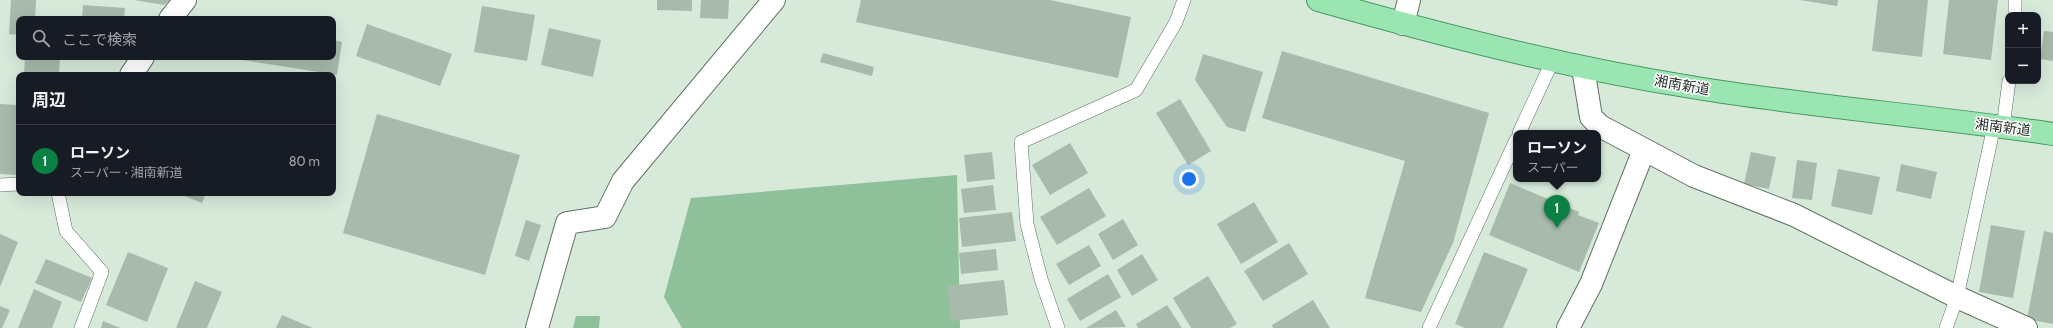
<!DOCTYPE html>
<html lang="ja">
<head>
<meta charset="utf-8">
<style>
	body { margin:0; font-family:Cabin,"Noto Sans JP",sans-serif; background:#20242c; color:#f1f3f6 }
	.controls { position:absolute; right:12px; top:12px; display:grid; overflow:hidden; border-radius:8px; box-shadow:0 4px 16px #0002 }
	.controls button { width:36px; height:36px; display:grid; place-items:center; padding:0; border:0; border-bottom:1px solid #363941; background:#171b24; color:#f1f3f6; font:20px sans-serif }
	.you { position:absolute; left:1189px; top:179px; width:14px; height:14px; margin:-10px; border:3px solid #fff; border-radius:50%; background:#1a73e8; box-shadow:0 0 0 6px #1a73e833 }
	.badge { display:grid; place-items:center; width:26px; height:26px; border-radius:50%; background:#0b8043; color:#fff; font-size:13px; font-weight:700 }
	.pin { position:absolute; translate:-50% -33px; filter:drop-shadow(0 1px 2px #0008) }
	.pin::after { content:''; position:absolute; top:21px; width:14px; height:12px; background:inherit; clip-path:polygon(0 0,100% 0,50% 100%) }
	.popup { position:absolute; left:1513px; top:130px; width:88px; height:52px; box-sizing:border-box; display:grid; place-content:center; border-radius:8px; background:#171b24; filter:drop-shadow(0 1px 3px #0005); font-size:13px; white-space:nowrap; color:#9ea1a6 }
	.popup b { font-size:15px; color:#f1f3f6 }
	.popup::after { content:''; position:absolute; left:50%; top:100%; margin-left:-8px; border:8px solid transparent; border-top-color:#171b24 }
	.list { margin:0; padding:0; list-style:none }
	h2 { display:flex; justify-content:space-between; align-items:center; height:52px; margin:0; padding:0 16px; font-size:17px }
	h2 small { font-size:13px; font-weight:400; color:#9ea1a6 }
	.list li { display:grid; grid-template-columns:26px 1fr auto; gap:12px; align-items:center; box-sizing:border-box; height:72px; padding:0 16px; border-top:1px solid #363941 }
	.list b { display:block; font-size:15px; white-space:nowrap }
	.list p { margin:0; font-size:13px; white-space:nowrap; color:#9ea1a6 }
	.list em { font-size:13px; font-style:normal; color:#9ea1a6 }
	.icon { flex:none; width:22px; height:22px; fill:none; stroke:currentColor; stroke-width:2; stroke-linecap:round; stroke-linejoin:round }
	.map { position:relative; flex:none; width:2053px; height:328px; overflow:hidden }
	.search { position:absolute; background:#171b24; box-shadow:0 4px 16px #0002; left:16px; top:16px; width:320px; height:44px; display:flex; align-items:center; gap:10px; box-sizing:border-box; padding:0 14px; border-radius:8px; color:#9ea1a6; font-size:15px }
	.panel { position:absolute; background:#171b24; box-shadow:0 4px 16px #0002; left:16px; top:72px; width:320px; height:124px; border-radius:8px }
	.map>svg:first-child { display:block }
	.green { fill:#8ec099 }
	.building { fill:#a7baab }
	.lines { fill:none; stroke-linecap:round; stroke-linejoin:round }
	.service-casing { stroke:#617264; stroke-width:14 }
	.minor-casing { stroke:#617264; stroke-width:24 }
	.primary-casing { stroke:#479a60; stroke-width:24 }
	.service { stroke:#fff; stroke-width:13 }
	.minor { stroke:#fff; stroke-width:22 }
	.primary { stroke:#9be5b2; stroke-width:22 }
	.labels { text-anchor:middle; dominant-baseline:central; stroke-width:3; stroke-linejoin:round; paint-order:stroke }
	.street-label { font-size:14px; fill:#282f29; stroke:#fff }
</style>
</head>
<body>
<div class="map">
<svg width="2053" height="328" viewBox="0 0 2053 328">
	<rect width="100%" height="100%" fill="#d7eada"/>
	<g class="green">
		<path d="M957 175 960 328H682L664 297 691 198Z"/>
		<path d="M576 316H600L599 328H573Z"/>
	</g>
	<g class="building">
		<path d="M11 0H36L35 19H19V35L9 34Z"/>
		<path d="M134 0H170L164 5Z"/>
		<path d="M657 0H692V11L657 10Z"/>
		<path d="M701 0H729L728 19 700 18Z"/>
		<path d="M861 0H1050L1131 17 1118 78 856 22Z"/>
		<path d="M1800 0H1838L1837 6Z"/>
		<path d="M1878 0H1928L1922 57 1872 51Z"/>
		<path d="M1949 0H1998L1991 60 1943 54Z"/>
		<path d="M83 5 125 8 124 19H82Z"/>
		<path d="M482 6 535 15 527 61 474 52Z"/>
		<path d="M367 24 452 54 440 86 356 56Z"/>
		<path d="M549 28 601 40 593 77 541 65Z"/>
		<path d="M2044 31 2053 32V61L2040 59Z"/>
		<path d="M333 40 342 42 337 75 230 58 333 57Z"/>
		<path d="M1282 51 1489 113 1453 243 1421 312 1365 298 1405 161 1262 118Z"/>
		<path d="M823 53 874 67 872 76 820 62Z"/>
		<path d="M1203 54 1263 72 1245 132 1227 127 1195 80Z"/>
		<path d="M25 57H60L59 75H24Z"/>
		<path d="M1180 99 1211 151 1188 165 1156 113Z"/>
		<path d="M0 104 19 105V175L0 174Z"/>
		<path d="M377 114 520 155 485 275 343 233Z"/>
		<path d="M1070 143 1088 173 1050 195 1032 165Z"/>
		<path d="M992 152 995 179 967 182 964 155Z"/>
		<path d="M1751 152 1776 157 1769 189 1744 184Z"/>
		<path d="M1797 160 1817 163 1812 200 1792 198Z"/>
		<path d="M1901 164 1937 172 1931 199 1896 191Z"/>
		<path d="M1838 169 1880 177 1872 215 1831 206Z"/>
		<path d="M1510 183 1579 212 1578 215 1599 223 1579 272 1489 235Z"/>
		<path d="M993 185 996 210 964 213 961 189Z"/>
		<path d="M1089 188 1106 216 1057 245 1040 217Z"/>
		<path d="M177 193H206L202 203Z"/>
		<path d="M1254 202 1278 242 1241 264 1217 224Z"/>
		<path d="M1012 212 1016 241 962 247 959 218Z"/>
		<path d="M1123 219 1138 245 1113 260 1098 234Z"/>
		<path d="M526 220 541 225 529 261 515 256Z"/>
		<path d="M1991 225 2025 231 2013 298 1979 292Z"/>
		<path d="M2044 231 2053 233V324L2027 319Z"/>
		<path d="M0 234 18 242 0 287Z"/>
		<path d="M1289 243 1308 274 1263 301 1244 271Z"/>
		<path d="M1089 245 1101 266 1069 285 1056 264Z"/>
		<path d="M996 249 998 270 961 274 959 253Z"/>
		<path d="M128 252 168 268 147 322 106 305Z"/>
		<path d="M1484 252 1528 269 1503 328H1465L1455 324Z"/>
		<path d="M1142 254 1158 280 1132 296 1117 270Z"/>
		<path d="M46 259 92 278 81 302 35 283Z"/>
		<path d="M1108 274 1121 297 1080 321 1067 299Z"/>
		<path d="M1208 276 1237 324 1230 328H1191L1173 298Z"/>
		<path d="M1004 280 1008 315 951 321 947 286Z"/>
		<path d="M195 281 222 292 207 328H176Z"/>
		<path d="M34 289 62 302 52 328H18Z"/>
		<path d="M1313 300 1330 328H1273L1272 325Z"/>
		<path d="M1167 305 1182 328H1138L1136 324Z"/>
		<path d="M0 306 10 310 2 328H0Z"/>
		<path d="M1116 310 1126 327 1086 328Z"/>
		<path d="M282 315 313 328H276Z"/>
		<path d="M103 321 120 328H101Z"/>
	</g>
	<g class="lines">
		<defs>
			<g id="service">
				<path d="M2015 0V15"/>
				<path d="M2003 127 2009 81"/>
				<path d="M1519 133 1553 60"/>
				<path d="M0 185 19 184"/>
				<path d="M58 193 66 231 102 272 81 328"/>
				<path d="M1058 328 1041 279 1027 224 1021 142 1136 90 1176 22 1184 0"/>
				<path d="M1429 328 1516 140"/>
				<path d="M1946 328 1957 297 1994 126"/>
			</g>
			<g id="minor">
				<path d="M170 19 185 0"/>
				<path d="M1403 24 1409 0"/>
				<path d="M1583 68 1591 117 1600 126 1694 176 1794 215 1957 297 2026 328"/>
				<path d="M131 75 143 57"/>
				<path d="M537 328 567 223 605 217 623 181 774 0"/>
				<path d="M1568 328 1591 284 1644 150"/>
			</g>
			<path id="primary" d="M1318 0C1441 35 1565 67 1691 87 1811 107 1933 116 2053 134"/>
		</defs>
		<use href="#service" class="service-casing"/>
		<use href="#minor" class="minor-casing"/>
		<use href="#primary" class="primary-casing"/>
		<use href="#service" class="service"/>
		<use href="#minor" class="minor"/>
		<use href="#primary" class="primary"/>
	</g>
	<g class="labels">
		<g class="street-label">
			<text transform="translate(1682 85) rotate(10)">湘南新道</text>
			<text transform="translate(2003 127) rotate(7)">湘南新道</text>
		</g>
	</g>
</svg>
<div class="controls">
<button>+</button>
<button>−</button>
</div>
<div class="you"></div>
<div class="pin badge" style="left:1557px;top:228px">1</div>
<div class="popup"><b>ローソン</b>スーパー</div>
<div class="search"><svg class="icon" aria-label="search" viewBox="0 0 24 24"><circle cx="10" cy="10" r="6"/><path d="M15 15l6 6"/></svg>ここで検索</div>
<section class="panel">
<h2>周辺<small></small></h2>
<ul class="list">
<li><span class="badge">1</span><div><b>ローソン</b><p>スーパー · 湘南新道</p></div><em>80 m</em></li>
</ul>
</section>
</div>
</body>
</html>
